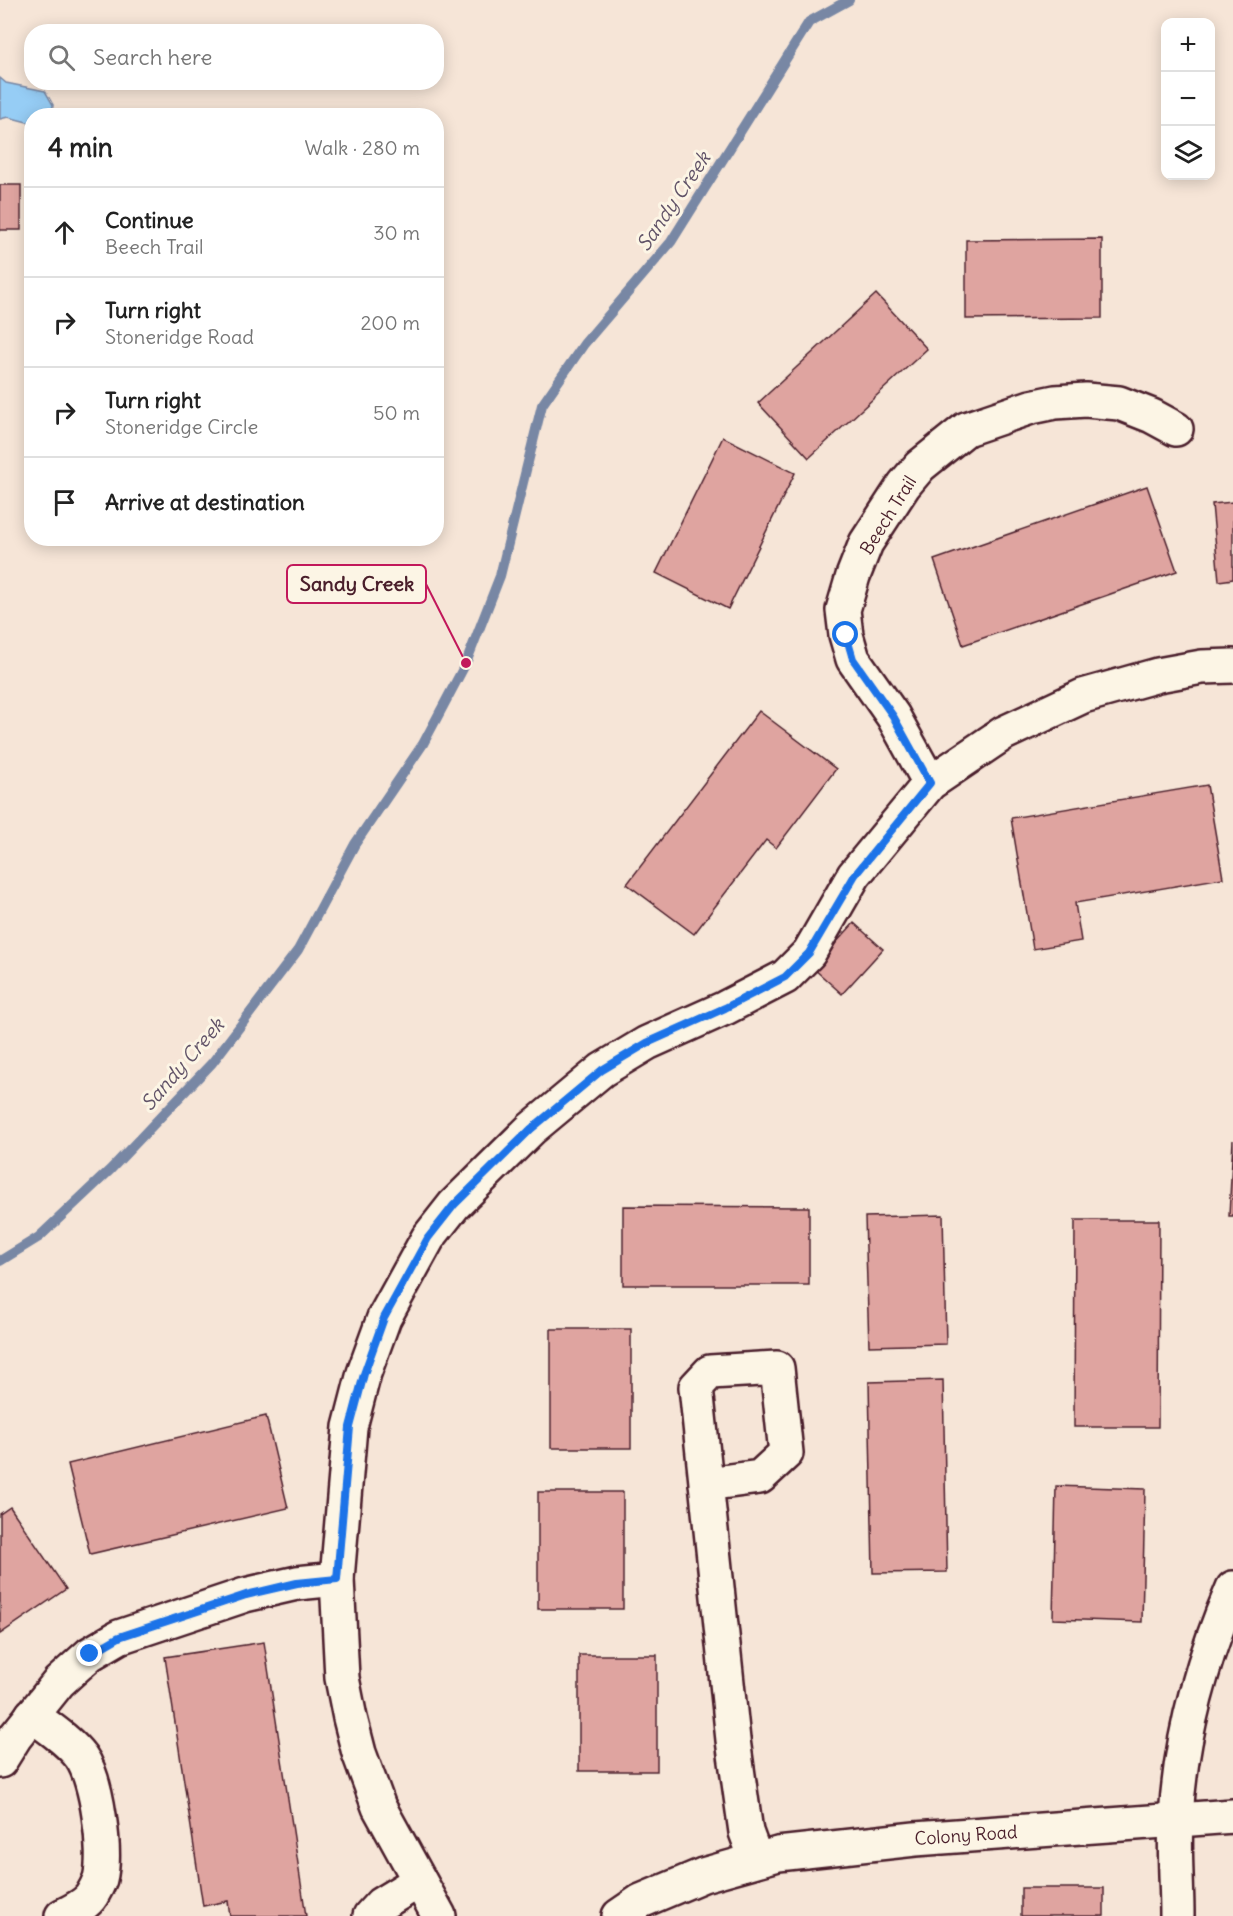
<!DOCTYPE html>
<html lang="en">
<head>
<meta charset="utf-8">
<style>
	body { margin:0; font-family:Delius,sans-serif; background:#f6f6f6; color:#222 }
	.controls { position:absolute; right:18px; top:18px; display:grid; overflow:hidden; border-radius:12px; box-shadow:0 3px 15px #0003 }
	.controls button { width:54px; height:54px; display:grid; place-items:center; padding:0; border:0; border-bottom:2px solid #e0e0e0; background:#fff; color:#222; font:30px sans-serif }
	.stop { position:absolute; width:18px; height:18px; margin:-14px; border:4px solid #1a73e8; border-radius:50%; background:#fff }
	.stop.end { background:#1a73e8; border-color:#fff; box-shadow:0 2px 6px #0008 }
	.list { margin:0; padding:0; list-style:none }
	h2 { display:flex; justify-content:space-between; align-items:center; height:78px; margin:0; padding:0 24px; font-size:26px }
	h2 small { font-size:20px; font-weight:400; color:#767676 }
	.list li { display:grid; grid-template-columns:39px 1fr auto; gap:18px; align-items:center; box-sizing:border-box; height:90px; padding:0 24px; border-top:2px solid #e0e0e0 }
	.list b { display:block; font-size:22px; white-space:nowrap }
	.list p { margin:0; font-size:20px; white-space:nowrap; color:#767676 }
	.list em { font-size:20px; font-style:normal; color:#767676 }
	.icon { flex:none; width:33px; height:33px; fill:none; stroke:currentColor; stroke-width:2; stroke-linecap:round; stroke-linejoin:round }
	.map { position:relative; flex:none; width:1233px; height:1916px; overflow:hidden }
	.search { position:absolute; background:#fff; box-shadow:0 3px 15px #0003; left:24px; top:24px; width:420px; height:66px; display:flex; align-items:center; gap:15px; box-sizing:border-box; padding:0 21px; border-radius:24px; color:#767676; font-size:22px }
	.panel { position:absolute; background:#fff; box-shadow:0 3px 15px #0003; left:24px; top:108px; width:420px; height:438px; border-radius:24px }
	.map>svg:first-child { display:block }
	.water { fill:#96cdf5; stroke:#7887a4; stroke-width:1.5 }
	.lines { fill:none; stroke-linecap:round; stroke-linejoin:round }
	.stream { stroke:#7887a4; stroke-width:10 }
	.building { fill:#dfa4a0; stroke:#4a1f2b; stroke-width:1.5 }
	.street-casing { stroke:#4a1f2b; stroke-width:38 }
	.street { stroke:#fcf5e5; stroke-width:33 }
	.route { stroke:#1a73e8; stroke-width:8 }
	.labels { text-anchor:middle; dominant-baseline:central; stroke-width:6; stroke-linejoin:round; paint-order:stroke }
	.street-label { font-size:18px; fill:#4a1f2b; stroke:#fcf5e5 }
	.water-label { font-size:20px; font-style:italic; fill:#615368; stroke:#fcf5e5 }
	.leader { fill:none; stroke:#c2185b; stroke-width:2 }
	.callout-dot { fill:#c2185b; stroke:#fcf5e5; stroke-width:2 }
	.callout { fill:#fcf5e5; stroke:#c2185b; stroke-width:2 }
	.callout-label { font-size:20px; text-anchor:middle; font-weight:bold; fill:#4a1f2b }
</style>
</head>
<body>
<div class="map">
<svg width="1233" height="1916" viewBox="0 0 1233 1916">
	<rect width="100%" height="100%" fill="#f6e5d7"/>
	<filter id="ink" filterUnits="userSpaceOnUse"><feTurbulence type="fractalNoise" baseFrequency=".0167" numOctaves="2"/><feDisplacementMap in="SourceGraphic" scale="12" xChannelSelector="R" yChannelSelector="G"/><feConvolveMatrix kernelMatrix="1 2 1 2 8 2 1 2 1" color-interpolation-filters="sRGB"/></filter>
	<g filter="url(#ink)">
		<path class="water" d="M0 78 6 83 45 91 53 105 52 115 32 116 31 123 8 117 0 119Z"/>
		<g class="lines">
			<path class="stream" d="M0 1261 39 1237 110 1170 212 1063 298 950 355 844 423 744 466 663 500 576 542 405 584 344 671 242 809 22 849 0"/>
		</g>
		<g class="building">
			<rect x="0" y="185" width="21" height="45"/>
			<path d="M1102 239V318L966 319V240Z"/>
			<path d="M876 294 927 349 809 458 758 403Z"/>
			<path d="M723 437 795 473 728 609 656 573Z"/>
			<path d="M1147 486 1177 571 963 645 934 560Z"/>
			<path d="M1233 502V579L1219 581 1212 504Z"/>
			<path d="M759 711 836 769 776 848 766 840 694 934 627 884Z"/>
			<path d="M1207 785 1223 878 1075 903 1081 941 1033 949 1011 818Z"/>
			<path d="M854 923 883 949 842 994 813 968Z"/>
			<path d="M1233 1140V1216H1229Z"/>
			<path d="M623 1206 809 1207V1285H623Z"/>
			<path d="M943 1215 946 1344 869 1346 865 1217Z"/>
			<path d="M1075 1220H1159L1158 1427H1074Z"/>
			<rect x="551" y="1329" width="80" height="119"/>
			<path d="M943 1380 947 1572 873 1573 869 1382Z"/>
			<path d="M266 1416 288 1508 90 1554 68 1464Z"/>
			<path d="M1056 1486 1145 1489 1142 1622 1053 1619Z"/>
			<rect x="538" y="1492" width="85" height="117"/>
			<path d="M10 1507 66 1589 0 1634V1514Z"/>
			<path d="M264 1642 306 1916H230L228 1901 203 1906 165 1657Z"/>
			<rect x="579" y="1655" width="78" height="116"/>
			<rect x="1021" y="1888" width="83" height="28"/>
		</g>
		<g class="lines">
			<defs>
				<g id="street">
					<path d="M930 783 893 716 853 659 846 635 843 610 853 576 866 543 904 485 920 466 966 429 1031 407 1055 402 1086 400 1119 403 1152 416 1176 429"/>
					<path d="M706 1484 760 1477 786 1453 777 1368 710 1372 696 1387 733 1740 746 1832 756 1859"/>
					<path d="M32 1715C49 1728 68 1740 81 1757 97 1779 107 1852 100 1879 98 1884 95 1890 92 1895 86 1905 72 1911 62 1916"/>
					<path d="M0 1761 15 1737 59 1682 90 1654 119 1637 245 1595 297 1583 337 1579"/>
					<path d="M370 1916 381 1904 419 1881"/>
					<path d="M439 1916 379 1807 359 1753 350 1718 342 1678 337 1579 350 1427 364 1373 384 1318 428 1238 454 1205 531 1129 602 1070 647 1043 725 1008 785 977 809 953 854 875 930 783 1004 733 1083 696 1158 675 1202 667 1233 666"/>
					<path d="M619 1916 641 1901 703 1875 778 1854 915 1839 1233 1816"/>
					<path d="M1177 1916C1177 1884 1174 1851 1176 1819 1180 1740 1202 1660 1233 1588"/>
				</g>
			</defs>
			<use href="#street" class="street-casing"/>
			<use href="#street" class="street"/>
		</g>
	</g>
	<g class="lines" filter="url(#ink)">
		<path class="route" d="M90 1654 119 1637 246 1595 297 1583 337 1579 350 1427 364 1374 384 1318 428 1238 454 1205 531 1129 602 1070 647 1043 725 1008 785 977 809 953 855 875 930 783 893 716 853 659 846 635"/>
	</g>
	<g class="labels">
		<g class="street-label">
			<text transform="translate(888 515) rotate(-58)">Beech Trail</text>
			<text transform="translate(966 1835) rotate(-4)">Colony Road</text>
		</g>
		<g class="water-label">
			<text transform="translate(673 201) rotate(-56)">Sandy Creek</text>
			<text transform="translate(182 1064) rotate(-49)">Sandy Creek</text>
		</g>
	</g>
	<path class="leader" d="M466 663L426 584"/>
	<circle class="callout-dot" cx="466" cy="663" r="6"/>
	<rect class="callout" x="287" y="565" width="139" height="38" rx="6"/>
	<g class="callout-label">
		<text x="357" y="591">Sandy Creek</text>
	</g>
</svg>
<div class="controls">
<button>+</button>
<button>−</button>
<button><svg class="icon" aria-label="layers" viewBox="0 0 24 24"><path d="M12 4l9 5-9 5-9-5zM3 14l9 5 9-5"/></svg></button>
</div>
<div class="stop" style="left:846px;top:635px"></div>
<div class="stop end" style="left:90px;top:1654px"></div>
<div class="search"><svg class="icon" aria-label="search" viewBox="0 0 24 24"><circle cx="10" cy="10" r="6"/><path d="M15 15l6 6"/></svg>Search here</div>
<section class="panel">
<h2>4 min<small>Walk · 280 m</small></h2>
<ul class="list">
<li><svg class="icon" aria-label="ahead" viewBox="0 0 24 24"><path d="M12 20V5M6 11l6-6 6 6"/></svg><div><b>Continue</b><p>Beech Trail</p></div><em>30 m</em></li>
<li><svg class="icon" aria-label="right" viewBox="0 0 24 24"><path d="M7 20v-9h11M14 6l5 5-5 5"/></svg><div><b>Turn right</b><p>Stoneridge Road</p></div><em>200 m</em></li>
<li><svg class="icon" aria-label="right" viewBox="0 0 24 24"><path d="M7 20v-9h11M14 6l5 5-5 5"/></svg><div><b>Turn right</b><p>Stoneridge Circle</p></div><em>50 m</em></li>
<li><svg class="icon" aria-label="arrive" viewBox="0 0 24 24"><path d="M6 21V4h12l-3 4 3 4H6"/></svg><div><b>Arrive at destination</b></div></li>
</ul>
</section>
</div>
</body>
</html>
